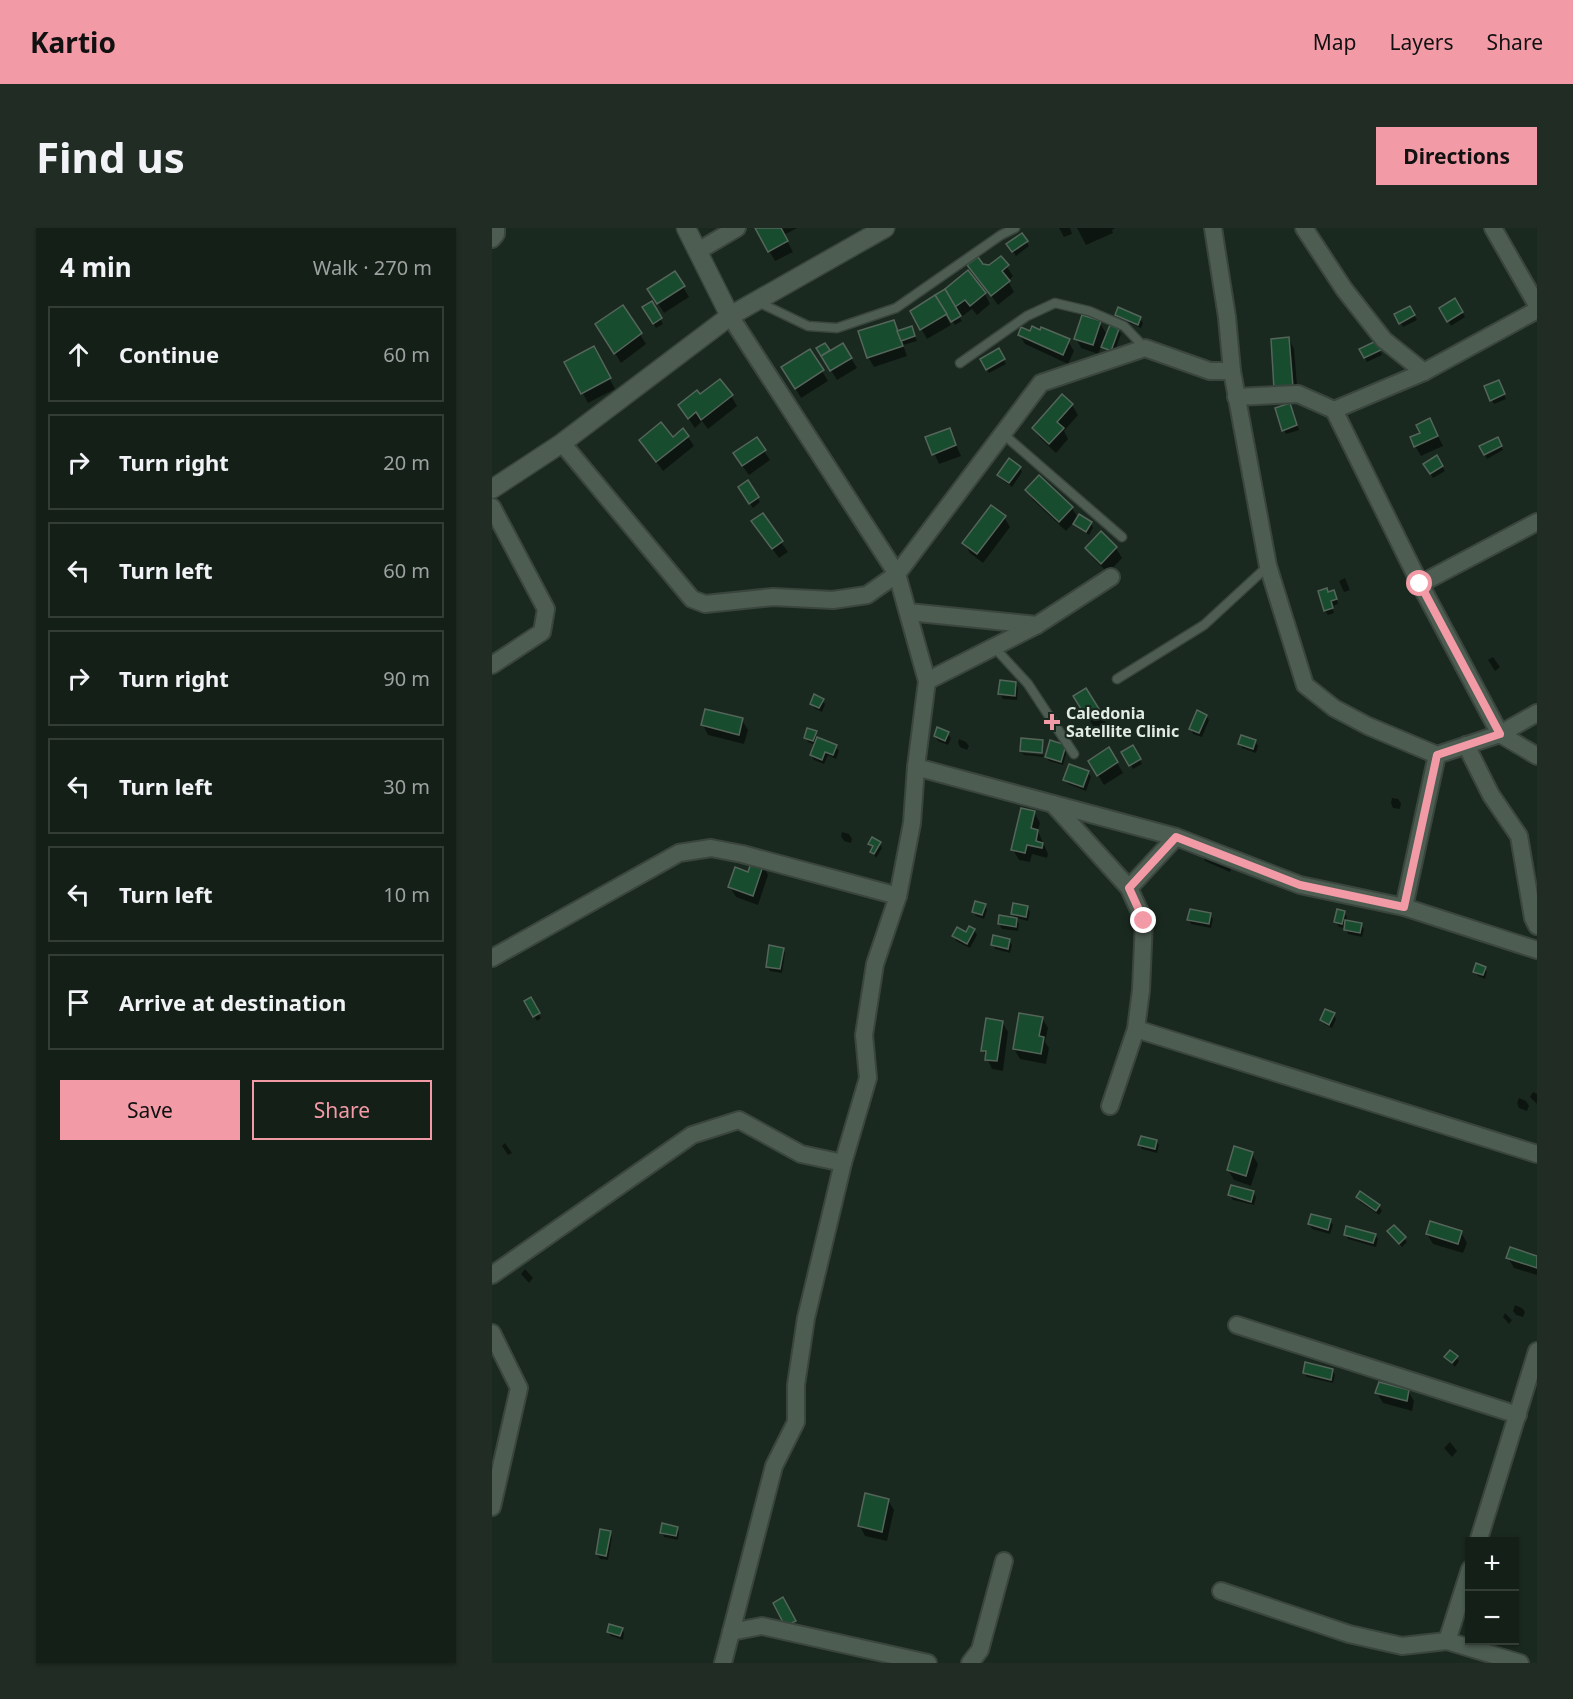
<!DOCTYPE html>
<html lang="en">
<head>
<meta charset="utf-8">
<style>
	body { margin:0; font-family:"Noto Sans",sans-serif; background:#212c24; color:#f1f3f6 }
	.controls { position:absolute; right:18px; bottom:18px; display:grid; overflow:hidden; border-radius:0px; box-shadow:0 2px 4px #0004 }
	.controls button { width:54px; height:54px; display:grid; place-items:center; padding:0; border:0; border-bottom:2px solid #333d36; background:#141f17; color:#f1f3f6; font:30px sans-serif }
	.stop { position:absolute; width:18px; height:18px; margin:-14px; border:4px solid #f39aa7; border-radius:50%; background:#fff }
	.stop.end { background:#f39aa7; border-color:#fff; box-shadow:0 2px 6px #0008 }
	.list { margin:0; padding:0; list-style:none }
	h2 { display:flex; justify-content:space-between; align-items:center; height:78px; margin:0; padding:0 24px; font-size:26px }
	h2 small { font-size:20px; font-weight:400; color:#9da2a1 }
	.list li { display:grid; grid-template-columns:39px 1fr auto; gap:18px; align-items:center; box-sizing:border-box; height:96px; margin:0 12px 12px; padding:0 12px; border:2px solid #333d36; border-radius:0px }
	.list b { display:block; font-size:22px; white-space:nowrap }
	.list em { font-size:20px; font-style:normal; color:#9da2a1 }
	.actions { display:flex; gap:12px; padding:18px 24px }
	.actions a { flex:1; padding:14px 0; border:2px solid #f39aa7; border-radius:0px; text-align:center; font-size:21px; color:#f39aa7 }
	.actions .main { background:#f39aa7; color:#111 }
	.icon { flex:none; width:33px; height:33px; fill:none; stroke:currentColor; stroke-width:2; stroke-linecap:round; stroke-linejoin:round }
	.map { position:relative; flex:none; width:1045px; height:1435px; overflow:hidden; border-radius:0px }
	header { display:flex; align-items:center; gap:36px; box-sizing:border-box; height:84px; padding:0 30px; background:#f39aa7; color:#111 }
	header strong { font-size:28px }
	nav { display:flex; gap:33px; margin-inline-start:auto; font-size:21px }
	.intro { display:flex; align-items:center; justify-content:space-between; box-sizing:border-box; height:144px; padding:0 36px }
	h1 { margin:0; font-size:42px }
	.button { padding:15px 27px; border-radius:0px; background:#f39aa7; color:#111; font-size:21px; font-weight:700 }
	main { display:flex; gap:36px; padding:0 36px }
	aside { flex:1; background:#141f17; border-radius:0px; box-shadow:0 2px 4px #0004 }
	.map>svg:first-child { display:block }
	.shadow { fill:#0007 }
	.building { fill:#174c2f; stroke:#55655a; stroke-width:1.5 }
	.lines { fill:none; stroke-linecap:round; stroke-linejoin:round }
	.service-casing { stroke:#3a453e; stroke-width:11 }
	.minor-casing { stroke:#3a453e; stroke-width:20 }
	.tertiary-casing { stroke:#3a453e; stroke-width:21 }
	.service { stroke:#4d5d52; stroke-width:8 }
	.minor { stroke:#4d5d52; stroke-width:16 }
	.tertiary { stroke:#4d5d52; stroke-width:18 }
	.route { stroke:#f39aa7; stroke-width:8 }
	.poi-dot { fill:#f39aa7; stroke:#1a291f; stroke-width:2 }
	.labels { text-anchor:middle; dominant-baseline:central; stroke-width:4.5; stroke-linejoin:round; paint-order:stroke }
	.poi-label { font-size:16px; font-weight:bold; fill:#e1ebe4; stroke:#1a291f; text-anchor:start }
</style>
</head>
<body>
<header>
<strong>Kartio</strong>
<nav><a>Map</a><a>Layers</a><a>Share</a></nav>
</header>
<div class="intro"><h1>Find us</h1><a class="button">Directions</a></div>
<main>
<aside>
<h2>4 min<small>Walk · 270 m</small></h2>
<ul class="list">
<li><svg class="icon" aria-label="ahead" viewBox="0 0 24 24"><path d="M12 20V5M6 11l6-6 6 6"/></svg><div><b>Continue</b></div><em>60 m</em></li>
<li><svg class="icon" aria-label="right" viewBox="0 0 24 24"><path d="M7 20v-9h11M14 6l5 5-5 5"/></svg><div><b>Turn right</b></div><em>20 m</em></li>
<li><svg class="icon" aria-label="left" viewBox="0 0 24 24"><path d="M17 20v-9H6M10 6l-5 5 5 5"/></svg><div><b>Turn left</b></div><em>60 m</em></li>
<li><svg class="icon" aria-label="right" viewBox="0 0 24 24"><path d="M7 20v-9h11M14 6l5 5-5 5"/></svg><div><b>Turn right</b></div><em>90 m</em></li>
<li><svg class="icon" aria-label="left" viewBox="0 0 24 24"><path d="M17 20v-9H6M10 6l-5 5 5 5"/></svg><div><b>Turn left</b></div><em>30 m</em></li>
<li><svg class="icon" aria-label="left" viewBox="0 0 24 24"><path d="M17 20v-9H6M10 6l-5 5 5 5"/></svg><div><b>Turn left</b></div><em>10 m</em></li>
<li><svg class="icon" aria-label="arrive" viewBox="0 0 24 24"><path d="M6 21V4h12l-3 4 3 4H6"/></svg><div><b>Arrive at destination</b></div></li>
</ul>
<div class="actions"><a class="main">Save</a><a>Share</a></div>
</aside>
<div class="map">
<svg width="1045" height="1435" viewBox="0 0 1045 1435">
	<rect width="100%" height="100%" fill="#1a291f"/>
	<g class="shadow">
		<path d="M305 0 292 7 301 24 283 33 265 1Z"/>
		<path d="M567 0H578L580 6 572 9Z"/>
		<path d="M585 0H623L620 2 621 5 594 17Z"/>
		<path d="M530 7 537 18 524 28 516 16Z"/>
		<path d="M509 30 521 48 516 53 522 64 506 77 477 37 497 39Z"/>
		<path d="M191 59 197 69 172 85 163 71Z"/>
		<path d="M493 66 498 76 485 87 480 81 468 90 470 93 463 97 455 84 452 85 459 97 435 111 420 84Z"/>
		<path d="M963 72 973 89 959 98 949 81Z"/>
		<path d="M159 75 171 96 164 100 152 79Z"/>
		<path d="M131 79 154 116 129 135 105 96Z"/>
		<path d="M918 80 925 92 911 99 904 87Z"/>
		<path d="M624 86 648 90 651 95 649 100 627 91Z"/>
		<path d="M401 93 407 104 419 100 425 113 411 117 415 128 382 139 376 129Z"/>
		<path d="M608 95 615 107 626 102 629 106 622 126 614 123 610 117 606 126 589 120 584 110Z"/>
		<path d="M538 105 576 113 582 123 576 136 533 116 527 106Z"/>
		<path d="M797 111 802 121 806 169 789 170Z"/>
		<path d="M884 115 890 127 875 134 869 122Z"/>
		<path d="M333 117 337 124 351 117 365 140 345 152 326 121Z"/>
		<path d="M507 122 514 136 497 145 490 132Z"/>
		<path d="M318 123 336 153 309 170 291 139Z"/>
		<path d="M107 130 123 161 96 175 74 135Z"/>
		<path d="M1008 158 1014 171 1002 176 1000 172Z"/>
		<path d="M208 168H239L245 178 216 201 210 193 203 200 188 178Z"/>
		<path d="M580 177 586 187 572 203 576 211 564 225 548 210 542 200Z"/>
		<path d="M799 181 807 202 794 206 792 202Z"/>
		<path d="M938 192 951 218 929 228 923 218Z"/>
		<path d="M457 201 469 228 447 236 435 210Z"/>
		<path d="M196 209 202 218 171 243 149 213Z"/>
		<path d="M1005 211 1011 222 995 231 989 219Z"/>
		<path d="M272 223 278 232 257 247 249 236Z"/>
		<path d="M944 229 953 243 941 250 933 236Z"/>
		<path d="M528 240 530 244 520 259 509 251 506 247Z"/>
		<path d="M255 254 268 274 261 280 248 260Z"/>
		<path d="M535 262 580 280 586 290 599 295 601 300 597 307 586 300 582 294 574 303 541 272Z"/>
		<path d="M270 287 296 324 287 330 267 303Z"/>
		<path d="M512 289 518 299 491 335 478 325 472 315Z"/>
		<path d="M595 320H624L630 330 616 345 601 330Z"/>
		<path d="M853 350 858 362 852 364 847 353Z"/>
		<path d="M836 366 844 368 846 376 840 378 842 385 836 387 833 383Z"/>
		<path d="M1001 429 1008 439 1003 443 996 432Z"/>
		<path d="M524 455 526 460 525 472 511 471 508 466Z"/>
		<path d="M594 462 614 494 603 501 583 469Z"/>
		<path d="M330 472 333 476 330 484 322 480 320 476Z"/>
		<path d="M714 488 717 492 710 509 701 506 699 501Z"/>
		<path d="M250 492 256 502 252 516 216 507 211 497Z"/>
		<path d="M323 504 325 511 344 519 347 523 344 531 336 527 332 536 322 532 319 527 323 517 316 514 314 510Z"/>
		<path d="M456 506 459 510 456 517 446 513 443 508Z"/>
		<path d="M467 511 474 514 477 518 475 522 468 519 466 515Z"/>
		<path d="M763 513 766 518 764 525 750 520 748 516Z"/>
		<path d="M573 519 575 523 571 537 557 533 554 529Z"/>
		<path d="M640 519 650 536 641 541 631 524Z"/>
		<path d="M617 521 631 545 612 557 598 534Z"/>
		<path d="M530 525 552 527 551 529 532 527Z"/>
		<path d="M596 544 599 549 594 563 576 556 573 552Z"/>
		<path d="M900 570 906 571 909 575 908 581 901 580 899 575Z"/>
		<path d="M542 584 548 595 546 603 556 626 555 630 540 626 538 634 527 632 521 622Z"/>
		<path d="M350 604 357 606 360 611 359 615 352 613 349 608Z"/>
		<path d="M387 615 390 620 384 630 380 624 381 621 378 616Z"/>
		<path d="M714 621 741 636 738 644 713 633 711 629Z"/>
		<path d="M271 637 276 647 266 677 244 669 238 659Z"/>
		<path d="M493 677 495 682 492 691 484 688 482 684Z"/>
		<path d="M535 679 538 684 536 693 524 690 527 696 526 703 510 701 507 696 524 692 521 685Z"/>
		<path d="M852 685 855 689 854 694 869 697 872 701 870 709 856 706 853 700 847 699 844 694Z"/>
		<path d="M718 687 721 691 719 700 699 696 697 691Z"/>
		<path d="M482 702 485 707 478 720 464 713 462 708Z"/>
		<path d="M517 713 520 717 518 725 503 721 501 716Z"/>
		<path d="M291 721 293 725 290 745 278 743 275 738Z"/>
		<path d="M993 740 995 744 993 751 986 748 983 744Z"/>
		<path d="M38 771 49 790 45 793 34 774Z"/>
		<path d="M528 786 550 790 556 800 553 814 557 820 554 836 528 831 522 821Z"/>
		<path d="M842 787 844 791 840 800 832 796 830 792Z"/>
		<path d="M510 794 516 804 511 843 500 841 491 822Z"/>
		<path d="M1041 864 1045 866V876L1038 869Z"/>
		<path d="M1027 870 1034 873 1037 878 1035 883 1027 880 1025 875Z"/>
		<path d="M664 913 667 917 665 925 650 921 648 917Z"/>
		<path d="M13 915 20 925 16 927 10 918Z"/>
		<path d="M760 926 766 936 759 958 742 952 736 942Z"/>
		<path d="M761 964 764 969 762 977 741 972 738 967Z"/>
		<path d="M868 966 887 978 890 983 887 987 868 974 866 969Z"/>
		<path d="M838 993 841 997 838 1006 820 1001 817 996Z"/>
		<path d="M897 1004 912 1010 915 1014 910 1019Z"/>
		<path d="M969 1004 975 1015 971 1025 941 1016 935 1006Z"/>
		<path d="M854 1007H883L886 1011 884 1019 856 1011Z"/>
		<path d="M1019 1021 1045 1030V1047L1022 1040 1016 1030Z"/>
		<path d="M33 1041 41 1050 37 1055 29 1046Z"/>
		<path d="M1023 1077 1030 1080 1033 1084 1031 1089 1024 1087 1021 1083Z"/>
		<path d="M1013 1085 1020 1092 1017 1096 1011 1089Z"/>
		<path d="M954 1129H964L967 1133 963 1139Z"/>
		<path d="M840 1142 843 1147 841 1155 815 1149 812 1145Z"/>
		<path d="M916 1163 922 1173 920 1183 891 1175 885 1165Z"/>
		<path d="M958 1214 965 1223 960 1229 952 1220Z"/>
		<path d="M396 1272 402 1282 395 1313 373 1308 368 1298Z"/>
		<path d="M185 1300 187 1304 186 1312 172 1309 170 1304Z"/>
		<path d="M118 1305 120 1309 116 1332 108 1331 105 1326Z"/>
		<path d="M130 1401 132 1405 131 1412 119 1408 116 1404Z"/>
	</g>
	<g class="building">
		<path d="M263 0H289L296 13 276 24Z"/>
		<path d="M530 5 536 13 520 24 514 16Z"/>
		<path d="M509 28 517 37 510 43 518 53 499 68 475 37 486 29 491 36 497 37Z"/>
		<path d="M476 42 494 65 478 78 473 72 463 79 453 61Z"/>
		<path d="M183 43 193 58 165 76 155 61Z"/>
		<path d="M453 61 469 88 459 94 443 67Z"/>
		<path d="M443 67 455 86 428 102 418 83Z"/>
		<path d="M963 70 971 84 955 94 947 80Z"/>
		<path d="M160 73 170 90 161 96 150 79Z"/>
		<path d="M131 77 150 105 122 126 103 96Z"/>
		<path d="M918 78 923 87 907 96 902 86Z"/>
		<path d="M626 79 649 89 646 97 623 87Z"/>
		<path d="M590 87 609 93 601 117 582 111Z"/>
		<path d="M402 92 411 118 375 130 366 103Z"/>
		<path d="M618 97 627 101 619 123 609 119Z"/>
		<path d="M420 98 423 108 409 113 405 103Z"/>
		<path d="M540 98 548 102 549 99 578 111 571 127 526 107 529 99 538 103Z"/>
		<path d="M797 109 801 159 782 161 779 111Z"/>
		<path d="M884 113 889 122 872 130 867 121Z"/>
		<path d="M333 115 338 122 329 128 324 120Z"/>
		<path d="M351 115 360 130 338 143 329 128Z"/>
		<path d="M102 118 119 150 89 166 72 134Z"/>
		<path d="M507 120 513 131 494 142 488 131Z"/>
		<path d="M318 121 332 142 303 161 289 139Z"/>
		<path d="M228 151 241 167 209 192 204 184 196 191 186 177 205 162 208 166Z"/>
		<path d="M1007 152 1013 166 998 173 992 158Z"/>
		<path d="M570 166 581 176 565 194 572 200 557 216 540 200Z"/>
		<path d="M798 175 805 197 790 203 783 180Z"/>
		<path d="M938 190 946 208 922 219 918 209 928 205 924 197Z"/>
		<path d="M169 194 181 209 191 200 197 208 164 234 147 212Z"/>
		<path d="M458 200 464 217 440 227 433 209Z"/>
		<path d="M265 209 274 222 250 238 241 225Z"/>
		<path d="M1006 209 1010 218 992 227 987 218Z"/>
		<path d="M945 227 951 238 938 246 931 236Z"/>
		<path d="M517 230 529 239 517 255 505 247Z"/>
		<path d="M547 247 581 279 567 294 533 262Z"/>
		<path d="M256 252 267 269 257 276 246 259Z"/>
		<path d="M499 277 514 288 485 326 470 315Z"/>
		<path d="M271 285 291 313 280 321 259 293Z"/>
		<path d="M587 286 600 294 594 304 581 296Z"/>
		<path d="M609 303 625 319 609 336 593 320Z"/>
		<path d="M835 360 836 364 842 362 845 371 839 373 841 380 832 383 826 363Z"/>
		<path d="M508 452 524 454 523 468 506 466Z"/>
		<path d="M594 460 609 484 596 492 581 468Z"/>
		<path d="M322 466 332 471 327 480 318 476Z"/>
		<path d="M213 481 251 490 247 507 209 497Z"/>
		<path d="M705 482 715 487 707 505 697 501Z"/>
		<path d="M445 499 457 504 453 513 442 508Z"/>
		<path d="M315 500 325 503 321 513 312 510Z"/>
		<path d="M749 507 764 512 761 521 746 516Z"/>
		<path d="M325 509 345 517 341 527 333 524 330 532 318 527Z"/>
		<path d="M529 510 551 512 550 525 528 523Z"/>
		<path d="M558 512 574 517 569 534 553 529Z"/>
		<path d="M641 517 649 531 637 538 629 524Z"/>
		<path d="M617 519 626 534 605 548 596 533Z"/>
		<path d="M577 536 597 543 591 559 571 552Z"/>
		<path d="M529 580 543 583 539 600 546 602 544 613 551 615 550 620 535 617 533 625 519 622Z"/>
		<path d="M380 609 389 614 382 626 378 624 381 618 376 616Z"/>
		<path d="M260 632 272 635 261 668 236 659 243 639 256 644Z"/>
		<path d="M483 673 494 676 490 687 480 684Z"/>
		<path d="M521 675 536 678 534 689 519 686Z"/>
		<path d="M698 681 719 685 717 696 695 692Z"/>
		<path d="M845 681 853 683 850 696 842 694Z"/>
		<path d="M507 687 525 690 524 699 506 696Z"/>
		<path d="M853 692 870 695 868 705 852 702Z"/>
		<path d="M477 698 483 701 475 716 460 708 465 699 474 704Z"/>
		<path d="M501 707 518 711 516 721 499 717Z"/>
		<path d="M277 717 292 720 288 741 274 739Z"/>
		<path d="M984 735 994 739 991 747 981 744Z"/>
		<path d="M39 769 48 785 41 789 32 773Z"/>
		<path d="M833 781 843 785 837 797 828 792Z"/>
		<path d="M527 785 551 789 547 808 552 809 549 826 521 821Z"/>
		<path d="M494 790 511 793 505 833 493 832 494 823H489Z"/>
		<path d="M649 908 665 912 663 921 646 917Z"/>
		<path d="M742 918 761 924 754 948 735 942Z"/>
		<path d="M739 957 762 963 759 974 736 967Z"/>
		<path d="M868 963 888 977 884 983 864 969Z"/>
		<path d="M819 986 839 991 836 1002 816 996Z"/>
		<path d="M938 993 970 1003 966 1016 934 1006Z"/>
		<path d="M902 997 914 1009 907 1016 895 1003Z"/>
		<path d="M854 998 884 1006 881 1015 852 1007Z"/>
		<path d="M1018 1019 1045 1028V1040L1014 1030Z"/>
		<path d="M958 1122 966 1128 960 1135 952 1129Z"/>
		<path d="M813 1134 841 1141 839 1152 811 1145Z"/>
		<path d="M887 1154 917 1162 915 1173 883 1165Z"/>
		<path d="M373 1265 397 1271 390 1304 366 1298Z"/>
		<path d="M170 1295 186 1299 184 1308 168 1305Z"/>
		<path d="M108 1301 119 1303 114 1328 104 1326Z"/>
		<path d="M291 1369 304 1393 293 1398 281 1375Z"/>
		<path d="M117 1396 131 1400 128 1408 115 1404Z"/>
	</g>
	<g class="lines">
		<defs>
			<g id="service">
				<path d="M264 73 316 98 345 100 404 80 509 7 523 0"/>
				<path d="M468 135 535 88 563 75 597 83 632 98 653 120"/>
				<path d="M510 205 630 309"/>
				<path d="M502 419 536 456 582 526"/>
				<path d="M625 451 712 397 776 338"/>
			</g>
			<g id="minor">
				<path d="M721 0 735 89 740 143 776 338 813 457 842 480 876 498 945 527 1008 506 1045 485"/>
				<path d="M812 0 852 61 892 112 932 144"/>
				<path d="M1001 0 1045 77"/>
				<path d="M0 11 4 6V0"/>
				<path d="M206 23 245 0"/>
				<path d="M744 169 806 166 842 182 928 356 1008 506 1045 528"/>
				<path d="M842 182 932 144 1045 82"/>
				<path d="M70 215 200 371 213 376 281 369 341 372 375 367 405 346 549 155 653 120 718 143H740"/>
				<path d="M0 279 54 381 50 404 0 437"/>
				<path d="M928 356 1045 294"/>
				<path d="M416 384 545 397 619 349"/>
				<path d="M435 453 545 397"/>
				<path d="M974 517 999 567 1027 608 1041 690 1045 698"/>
				<path d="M424 539 684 609 808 657 912 679 1045 722"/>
				<path d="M561 576 637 660 652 693 649 762 644 801 618 878"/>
				<path d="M637 660 684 609"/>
				<path d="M912 679 945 527"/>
				<path d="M0 730 187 625 219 620 250 626 406 668"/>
				<path d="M644 801 1045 926"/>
				<path d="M0 1047 200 907 247 892 309 926 351 935"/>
				<path d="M745 1097 1026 1187"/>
				<path d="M0 1105 27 1160 0 1279"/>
				<path d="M986 1314 1045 1123"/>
				<path d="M978 1341 955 1413 1028 1435"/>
				<path d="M729 1363 857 1406 910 1418 955 1413"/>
				<path d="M239 1404 270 1398 436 1435"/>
				<path d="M231 1435 282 1238 304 1194V1157L314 1090 351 935 376 850 372 807 383 736 406 668 420 595 424 539 435 453 405 346 238 88"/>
				<path d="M478 1435 488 1422 512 1333"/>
			</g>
			<g id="tertiary">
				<path d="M194 0 238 88"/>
				<path d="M0 261 70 215 238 88 393 0"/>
			</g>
		</defs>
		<use href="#service" class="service-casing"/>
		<use href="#minor" class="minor-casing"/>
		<use href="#tertiary" class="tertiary-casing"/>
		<use href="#service" class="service"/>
		<use href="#minor" class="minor"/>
		<use href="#tertiary" class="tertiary"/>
	</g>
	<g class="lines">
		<path class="route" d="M652 693 637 660 684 609 808 657 912 679 945 527 1008 506 928 356"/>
	</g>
	<path class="poi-dot" d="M557 485h6v6h6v6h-6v6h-6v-6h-6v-6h6z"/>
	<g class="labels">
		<g class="poi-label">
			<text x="574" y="485">Caledonia<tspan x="574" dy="18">Satellite Clinic</tspan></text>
		</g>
	</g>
</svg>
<div class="controls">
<button>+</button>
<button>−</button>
</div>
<div class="stop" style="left:928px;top:356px"></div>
<div class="stop end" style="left:652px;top:693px"></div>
</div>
</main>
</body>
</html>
